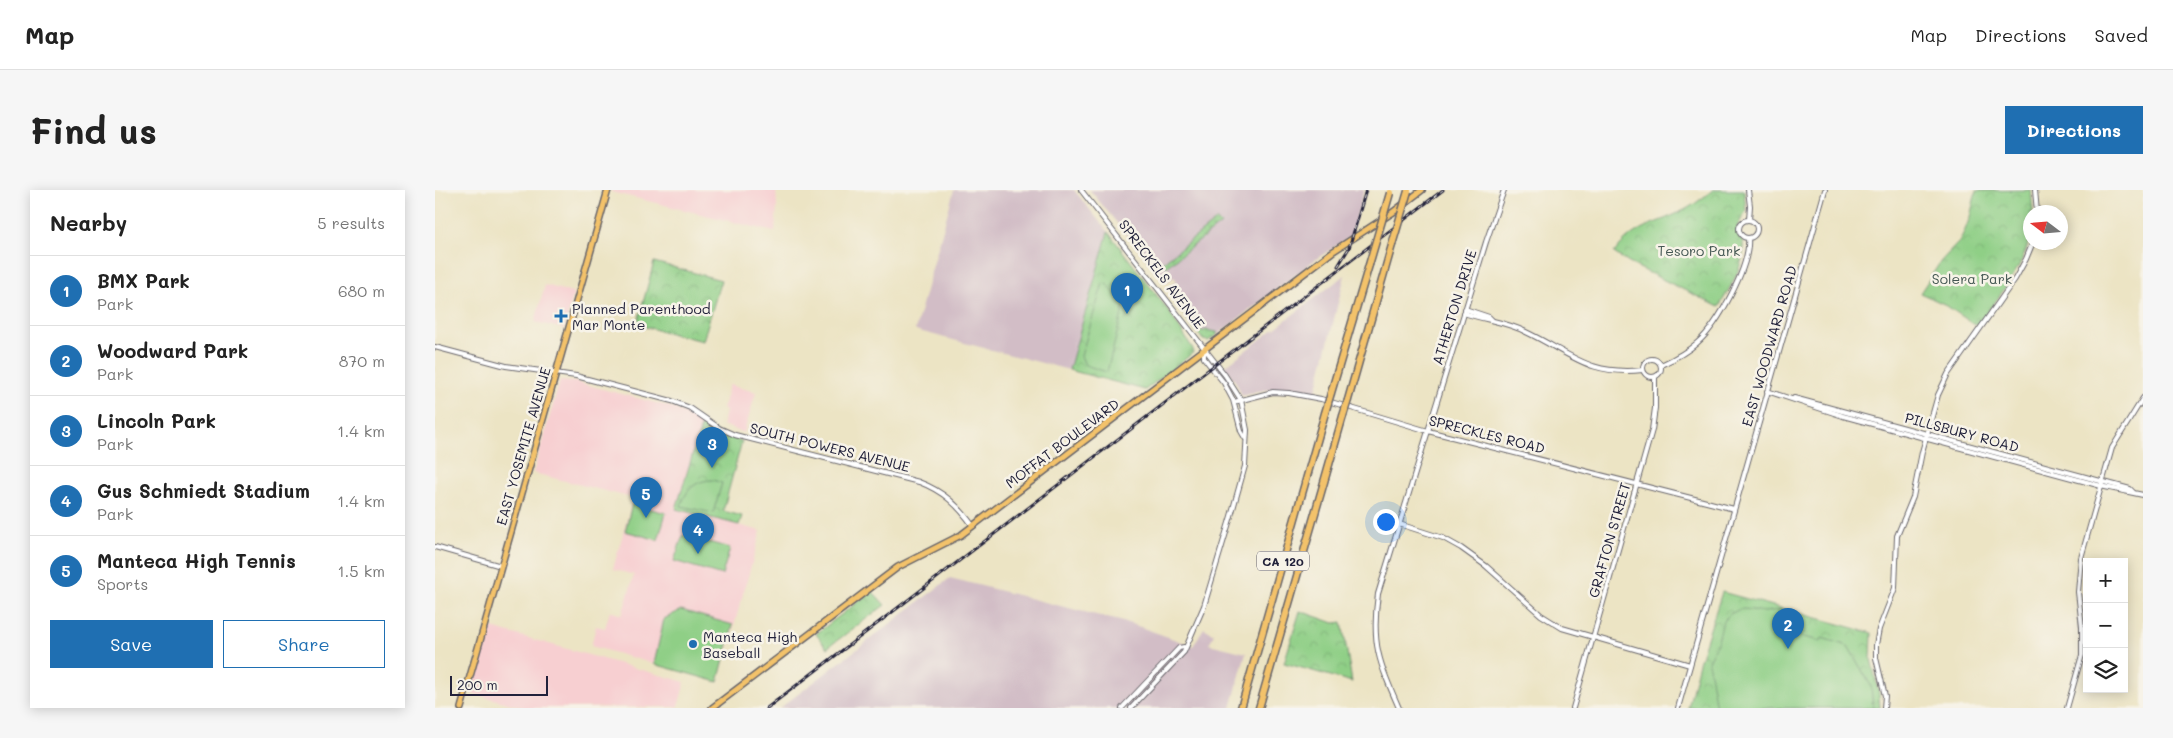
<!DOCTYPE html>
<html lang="en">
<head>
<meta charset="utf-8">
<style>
	body { margin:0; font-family:Mali,sans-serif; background:#f6f6f6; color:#222 }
	.controls { position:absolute; right:15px; bottom:15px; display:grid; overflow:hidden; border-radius:0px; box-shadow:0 2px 12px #0003 }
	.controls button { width:45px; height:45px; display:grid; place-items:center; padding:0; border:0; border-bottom:1px solid #e0e0e0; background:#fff; color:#222; font:25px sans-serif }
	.compass { position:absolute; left:1588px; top:15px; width:45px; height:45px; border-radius:50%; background:#fff; box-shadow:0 2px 12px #0003; rotate:286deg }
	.scale { position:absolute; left:15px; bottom:12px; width:98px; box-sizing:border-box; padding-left:5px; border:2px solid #22223b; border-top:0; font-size:14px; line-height:18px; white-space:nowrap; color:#22223b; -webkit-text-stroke:4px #f7f3e8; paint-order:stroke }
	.you { position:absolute; left:950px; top:331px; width:18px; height:18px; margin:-12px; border:4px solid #fff; border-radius:50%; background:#1a73e8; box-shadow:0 0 0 8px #1a73e833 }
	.badge { display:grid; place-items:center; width:32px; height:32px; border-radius:50%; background:#1f6fb2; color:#fff; font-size:16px; font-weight:700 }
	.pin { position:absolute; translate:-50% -41px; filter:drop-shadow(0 1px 2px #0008) }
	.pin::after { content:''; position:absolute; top:26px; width:18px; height:15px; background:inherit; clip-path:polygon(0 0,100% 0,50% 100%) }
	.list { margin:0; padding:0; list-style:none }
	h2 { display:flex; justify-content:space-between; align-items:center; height:65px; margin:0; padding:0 20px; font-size:21px }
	h2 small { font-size:16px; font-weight:400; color:#767676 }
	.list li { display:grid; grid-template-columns:32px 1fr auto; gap:15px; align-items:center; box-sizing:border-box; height:70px; padding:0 20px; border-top:1px solid #e0e0e0 }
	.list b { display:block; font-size:19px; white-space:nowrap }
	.list p { margin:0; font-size:16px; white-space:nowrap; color:#767676 }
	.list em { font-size:16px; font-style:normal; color:#767676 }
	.actions { display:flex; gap:10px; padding:15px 20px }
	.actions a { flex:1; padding:11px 0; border:1px solid #1f6fb2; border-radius:0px; text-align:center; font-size:18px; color:#1f6fb2 }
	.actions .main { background:#1f6fb2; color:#fff }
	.icon { flex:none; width:28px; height:28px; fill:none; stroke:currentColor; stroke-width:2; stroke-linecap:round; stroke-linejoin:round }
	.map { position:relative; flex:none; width:1708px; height:518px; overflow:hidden; border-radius:0px }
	header { display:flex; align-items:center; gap:30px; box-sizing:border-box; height:70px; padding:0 25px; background:#fff; border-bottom:1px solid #e0e0e0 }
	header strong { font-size:24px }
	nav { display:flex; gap:28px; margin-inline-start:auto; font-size:18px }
	.intro { display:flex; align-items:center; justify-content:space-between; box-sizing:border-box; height:120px; padding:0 30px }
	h1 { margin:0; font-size:35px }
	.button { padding:12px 22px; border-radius:0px; background:#1f6fb2; color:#fff; font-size:18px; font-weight:700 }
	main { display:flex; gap:30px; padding:0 30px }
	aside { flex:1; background:#fff; border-radius:0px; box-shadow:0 2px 12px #0003 }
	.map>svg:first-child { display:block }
	.built { fill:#f7cfd1 }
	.industrial { fill:#d2bdc6 }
	.grass { fill:url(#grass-dots); stroke:#587860 }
	.park { fill:url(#park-crowns); stroke:#587860 }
	.garden { fill:#8fcf86; stroke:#587860 }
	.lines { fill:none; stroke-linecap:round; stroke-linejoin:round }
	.minor-casing { stroke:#69666b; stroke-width:6 }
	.major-casing { stroke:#69666b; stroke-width:8 }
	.highway-casing { stroke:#69666b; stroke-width:9 }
	.minor { stroke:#fff; stroke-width:4 }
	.major { stroke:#f3c26a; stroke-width:5 }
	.highway { stroke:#f3c26a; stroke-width:6 }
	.rail-casing { stroke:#22223b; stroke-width:3 }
	.rail { stroke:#f7f3e8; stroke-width:1; stroke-dasharray:4; stroke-linecap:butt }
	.highway-bridge-casing { stroke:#69666b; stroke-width:9; stroke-linecap:butt }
	.highway-bridge { stroke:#f3c26a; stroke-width:6 }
	.poi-dot { fill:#1f6fb2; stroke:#f7f3e8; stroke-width:2 }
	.labels { text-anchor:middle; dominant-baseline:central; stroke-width:5; stroke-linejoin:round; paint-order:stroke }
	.shield { fill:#f7f3e8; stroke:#62616f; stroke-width:1 }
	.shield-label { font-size:12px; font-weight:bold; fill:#22223b }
	.park-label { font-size:14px; fill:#435652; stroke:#f7f3e8 }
	.street-label { font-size:14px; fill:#22223b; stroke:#f7f3e8 }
	.poi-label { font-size:14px; fill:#22223b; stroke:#f7f3e8; text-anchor:start }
</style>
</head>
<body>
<header>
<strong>Map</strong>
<nav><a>Map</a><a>Directions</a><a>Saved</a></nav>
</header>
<div class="intro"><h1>Find us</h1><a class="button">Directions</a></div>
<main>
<aside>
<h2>Nearby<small>5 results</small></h2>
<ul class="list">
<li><span class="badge">1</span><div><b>BMX Park</b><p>Park</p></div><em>680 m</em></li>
<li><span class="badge">2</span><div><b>Woodward Park</b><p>Park</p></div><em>870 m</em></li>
<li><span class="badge">3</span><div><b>Lincoln Park</b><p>Park</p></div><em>1.4 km</em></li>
<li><span class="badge">4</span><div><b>Gus Schmiedt Stadium</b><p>Park</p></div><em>1.4 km</em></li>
<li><span class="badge">5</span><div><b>Manteca High Tennis</b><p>Sports</p></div><em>1.5 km</em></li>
</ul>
<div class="actions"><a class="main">Save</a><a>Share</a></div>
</aside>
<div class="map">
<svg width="1708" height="518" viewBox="0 0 1708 518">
	<defs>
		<pattern id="grass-dots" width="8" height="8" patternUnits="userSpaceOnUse" patternTransform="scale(1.25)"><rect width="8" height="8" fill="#8fcf86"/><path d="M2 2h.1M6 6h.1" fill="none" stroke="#7bb175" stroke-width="1.8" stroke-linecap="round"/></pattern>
		<pattern id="park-crowns" width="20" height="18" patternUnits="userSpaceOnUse" patternTransform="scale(1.25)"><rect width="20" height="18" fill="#8fcf86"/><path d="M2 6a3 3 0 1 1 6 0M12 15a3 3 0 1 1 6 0" fill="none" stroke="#7bb175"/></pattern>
	</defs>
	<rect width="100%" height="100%" fill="#f7f3e8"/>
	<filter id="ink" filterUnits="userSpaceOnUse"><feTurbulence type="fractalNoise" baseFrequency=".02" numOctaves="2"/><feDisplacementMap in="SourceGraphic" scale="10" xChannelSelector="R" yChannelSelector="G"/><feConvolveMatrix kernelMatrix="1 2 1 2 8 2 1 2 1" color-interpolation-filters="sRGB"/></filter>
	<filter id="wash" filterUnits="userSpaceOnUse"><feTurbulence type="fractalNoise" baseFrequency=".0096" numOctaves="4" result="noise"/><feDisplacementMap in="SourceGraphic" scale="20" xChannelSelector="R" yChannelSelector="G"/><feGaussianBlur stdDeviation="1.12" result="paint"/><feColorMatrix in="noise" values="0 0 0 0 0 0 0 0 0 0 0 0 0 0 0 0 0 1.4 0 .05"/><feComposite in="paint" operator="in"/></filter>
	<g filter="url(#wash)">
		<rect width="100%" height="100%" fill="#ece4c4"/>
		<g class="built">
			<path d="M177 0H341L342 16 340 41 339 42 176 2Z"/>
			<path d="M110 95 139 103 129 139 100 132Z"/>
			<path d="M125 191 141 192 236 217 260 228 267 233 241 319 326 341 283 492 156 456 161 436 170 438 175 421 187 425 199 385 178 379 198 308 98 283Z"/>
			<path d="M294 195 321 202 309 243 287 235 291 222 288 218Z"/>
			<path d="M57 438 250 492 243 517 91 518 36 503 54 440Z"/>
		</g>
		<g class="industrial">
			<path d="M519 0H639L673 42 634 180 480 140Z"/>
			<path d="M655 0H929L916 46 881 69 782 145V142H768L741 109 744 107 736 95 742 91 739 87 731 93Z"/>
			<path d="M910 85 880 205 860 200H829L807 206 801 192 789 177Z"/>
			<path d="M515 388 697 434 758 456 769 438 779 444 774 454 811 463 796 518H345Z"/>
		</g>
		<g class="grass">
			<path d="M782 30 786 34 731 77 727 73Z"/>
			<path d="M740 101 744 107 742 109 768 142 770 140 782 142V145L773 151 768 150 738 110 737 103Z"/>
		</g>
		<g class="park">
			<path d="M1278 0H1309L1311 21 1302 37C1303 44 1308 49 1308 55 1310 76 1293 100 1284 117L1194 73 1179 63C1200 35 1217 36 1245 22 1257 17 1267 8 1278 0Z"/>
			<path d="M1596 0 1598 22H1596C1596 30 1597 39 1595 46 1588 79 1563 107 1544 134L1540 135 1509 114 1485 103 1506 71 1524 52 1530 40 1535 27 1541 1Z"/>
			<path d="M673 42 733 120 758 159V163L710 200 634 180Z"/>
			<path d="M219 72 286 90 268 151 202 135Z"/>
			<path d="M267 233 286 245 307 251 288 321 307 326 304 335 241 319Z"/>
			<path d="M437 401 450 415 392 458 381 444Z"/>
			<path d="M1287 402 1437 443 1436 469 1444 503 1445 518H1253L1264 473Z"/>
			<path d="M865 421 899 433 907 432 917 492 849 473Z"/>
		</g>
		<g class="garden">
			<path d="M668 93 673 95 689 116 672 182 650 175 646 166Z"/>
			<path d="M278 290 287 293 278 323 246 316C251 300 260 290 278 290Z"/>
			<path d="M197 314 231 323 223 350 190 341Z"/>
			<path d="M248 345 295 358 287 385 239 371Z"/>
			<path d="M1305 419C1314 419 1321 421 1329 422 1334 422 1339 420 1344 420 1360 419 1361 434 1359 445L1386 451 1387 448 1413 456 1436 496 1438 518H1281L1273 471 1283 451 1288 431 1295 424Z"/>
			<path d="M246 420 298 435 283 492 219 474 229 429Z"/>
		</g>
	</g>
	<g filter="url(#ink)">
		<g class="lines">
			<defs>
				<g id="minor">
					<path d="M646 0 790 185 806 210 812 240 810 276 796 326 769 416 749 462 696 518"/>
					<path d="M1313 0 1315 16 1314 30"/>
					<path d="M1600 0 1602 22"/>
					<circle cx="1313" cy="39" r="9"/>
					<path d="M1030 119 1054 127 1057 130"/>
					<path d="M1029 123C1049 130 1072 132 1091 142 1137 164 1153 186 1208 180"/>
					<path d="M0 157 71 176 141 186 237 211 255 218 284 238 300 245 484 292C508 301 523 315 538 336"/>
					<path d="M769 160V168L789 193 798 210 806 241 810 248"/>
					<circle cx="1217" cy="178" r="9"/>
					<path d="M1226 175C1239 169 1251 163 1262 153 1283 135 1316 75 1313 48"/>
					<path d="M1332 201 1408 226 1670 297 1708 305"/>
					<path d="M1359 208 1695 299 1698 302"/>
					<path d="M799 212 838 202 854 203 886 209 993 241 1299 319"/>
					<path d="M964 334 1008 348 1026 358 1051 376 1106 425 1127 438 1255 475"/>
					<path d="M0 357 66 376"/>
					<path d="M687 518 744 458 749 457"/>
					<path d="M964 518C944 472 936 454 943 404L1051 52 1069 0"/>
					<path d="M1138 518 1217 240 1220 218V187"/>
					<path d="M1243 518 1390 0"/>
					<path d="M1449 518 1450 506 1441 468V455L1444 439 1460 398 1462 346 1478 307 1487 262 1503 205 1513 184 1580 89 1591 69 1598 52"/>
					<path d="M1632 518 1647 465V437L1643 402 1646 368 1677 258 1708 208"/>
				</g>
				<g id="major">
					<path d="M26 518 173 0"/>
					<path d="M277 518 463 377 526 345 897 62 957 23 987 0"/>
				</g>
				<g id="highway">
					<path d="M896 203 934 75"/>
					<path d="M913 210 957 55"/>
					<path d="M806 518 890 223"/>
					<path d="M824 518 908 226"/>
				</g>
			</defs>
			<use href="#minor" class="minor-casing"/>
			<use href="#major" class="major-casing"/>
			<use href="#highway" class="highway-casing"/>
			<use href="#minor" class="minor"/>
			<use href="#major" class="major"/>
			<use href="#highway" class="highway"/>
			<defs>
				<g id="rail">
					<path d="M903 76 914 58 931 0"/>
					<path d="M332 518 1008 0"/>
				</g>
			</defs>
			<use href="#rail" class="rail-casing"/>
			<use href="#rail" class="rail"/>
			<defs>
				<g id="highway-bridge">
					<path d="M957 55 973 1"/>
					<path d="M934 75 955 3"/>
					<path d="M890 223 896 203"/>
					<path d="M908 226 913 210"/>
				</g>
			</defs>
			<use href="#highway-bridge" class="highway-bridge-casing"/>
			<use href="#highway-bridge" class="highway-bridge"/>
		</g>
	</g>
	<g class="poi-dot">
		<path d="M123.5 118.5h5v5h5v5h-5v5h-5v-5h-5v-5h5z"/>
		<circle cx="258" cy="454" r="5"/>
	</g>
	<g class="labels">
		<rect class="shield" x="822" y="361.5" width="52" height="19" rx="4"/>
		<g class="shield-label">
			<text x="848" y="371">CA 120</text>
		</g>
		<g class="park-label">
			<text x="1264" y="60">Tesoro Park</text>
			<text x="1537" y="88">Solera Park</text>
		</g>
		<g class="street-label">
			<text transform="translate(727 84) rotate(53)">SPRECKELS AVENUE</text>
			<text transform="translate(1019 117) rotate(-73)">ATHERTON DRIVE</text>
			<text transform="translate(1334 156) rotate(-74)">EAST WOODWARD ROAD</text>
			<text transform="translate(1527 242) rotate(15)">PILLSBURY ROAD</text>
			<text transform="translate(1052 244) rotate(14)">SPRECKLES ROAD</text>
			<text transform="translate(627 253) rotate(-37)">MOFFAT BOULEVARD</text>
			<text transform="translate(88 256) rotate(-74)">EAST YOSEMITE AVENUE</text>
			<text transform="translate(395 257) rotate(14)">SOUTH POWERS AVENUE</text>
			<text transform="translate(1174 350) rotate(-74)">GRAFTON STREET</text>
		</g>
		<g class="poi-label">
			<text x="137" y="118">Planned Parenthood<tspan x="137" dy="16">Mar Monte</tspan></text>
			<text x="268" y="446">Manteca High<tspan x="268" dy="16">Baseball</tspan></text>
		</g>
	</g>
</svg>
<div class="controls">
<button>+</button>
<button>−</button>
<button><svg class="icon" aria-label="layers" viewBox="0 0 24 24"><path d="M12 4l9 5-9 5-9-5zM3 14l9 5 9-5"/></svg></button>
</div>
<svg class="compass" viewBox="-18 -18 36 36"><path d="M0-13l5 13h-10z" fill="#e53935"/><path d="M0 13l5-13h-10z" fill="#767676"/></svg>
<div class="scale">200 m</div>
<div class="you"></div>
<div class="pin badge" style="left:692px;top:124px">1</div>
<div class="pin badge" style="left:1353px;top:459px">2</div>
<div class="pin badge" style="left:277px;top:278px">3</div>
<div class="pin badge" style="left:263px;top:364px">4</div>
<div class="pin badge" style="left:211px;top:328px">5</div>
</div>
</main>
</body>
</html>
